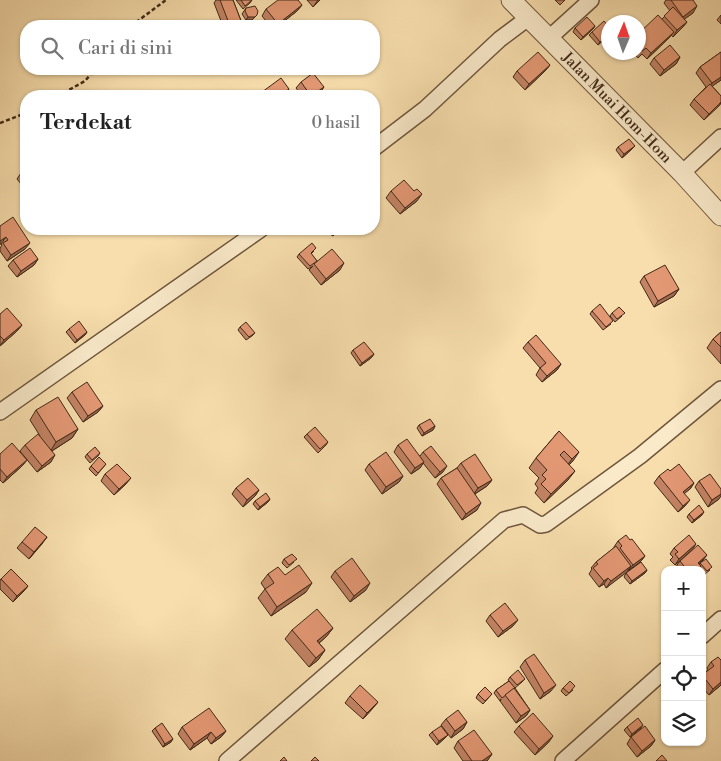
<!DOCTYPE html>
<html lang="id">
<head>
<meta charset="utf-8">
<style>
	body { margin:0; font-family:"Libre Bodoni",serif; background:#f6f6f6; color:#222 }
	.controls { position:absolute; right:15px; bottom:15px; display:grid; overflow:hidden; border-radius:10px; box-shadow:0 1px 4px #0004 }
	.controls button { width:45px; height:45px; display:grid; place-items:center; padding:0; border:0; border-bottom:1px solid #e0e0e0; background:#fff; color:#222; font:25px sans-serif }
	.compass { position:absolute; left:601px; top:15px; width:45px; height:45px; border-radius:50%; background:#fff; box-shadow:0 1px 4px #0004; rotate:2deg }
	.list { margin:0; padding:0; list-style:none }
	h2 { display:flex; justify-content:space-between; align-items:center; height:65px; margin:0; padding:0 20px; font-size:21px }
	h2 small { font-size:16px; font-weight:400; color:#767676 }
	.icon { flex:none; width:28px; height:28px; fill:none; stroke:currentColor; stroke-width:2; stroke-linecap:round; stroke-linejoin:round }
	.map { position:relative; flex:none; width:721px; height:761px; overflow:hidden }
	.search { position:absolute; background:#fff; box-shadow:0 1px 4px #0004; left:20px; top:20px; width:360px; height:55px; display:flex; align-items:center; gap:12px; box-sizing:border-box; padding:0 18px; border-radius:20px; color:#767676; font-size:19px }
	.panel { position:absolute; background:#fff; box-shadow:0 1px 4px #0004; left:20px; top:90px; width:360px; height:145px; border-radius:20px }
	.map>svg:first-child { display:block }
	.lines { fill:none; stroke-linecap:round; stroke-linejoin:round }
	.minor-casing { stroke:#6e563d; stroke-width:18 }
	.tertiary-casing { stroke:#6e563d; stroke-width:21 }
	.path { stroke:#402918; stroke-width:2.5; stroke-dasharray:4 2.5; stroke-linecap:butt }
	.minor { stroke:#faeaca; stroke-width:15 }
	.tertiary { stroke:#faeaca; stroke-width:19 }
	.wall { fill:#c38364; stroke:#402918 }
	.shaded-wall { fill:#9f6a51; stroke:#402918 }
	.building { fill:#e39874; stroke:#402918 }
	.labels { text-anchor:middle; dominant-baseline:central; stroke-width:4; stroke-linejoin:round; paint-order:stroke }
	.street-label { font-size:15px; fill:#402918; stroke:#faeaca }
</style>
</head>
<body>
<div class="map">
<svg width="721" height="761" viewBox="0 0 721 761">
	<rect width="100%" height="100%" fill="#f8dead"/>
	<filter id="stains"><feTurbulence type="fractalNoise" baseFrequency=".004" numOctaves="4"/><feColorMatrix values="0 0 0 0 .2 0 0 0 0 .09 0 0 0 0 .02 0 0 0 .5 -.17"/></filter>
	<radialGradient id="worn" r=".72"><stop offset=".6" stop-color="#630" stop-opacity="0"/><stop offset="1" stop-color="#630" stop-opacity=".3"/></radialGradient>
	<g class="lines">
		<defs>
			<g id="minor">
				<path d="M548 39 591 0"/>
				<path d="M374 148 425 109 500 39 528 18"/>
				<path d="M682 173 721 137"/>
				<path d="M0 412 261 229"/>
				<path d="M702 636 721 619"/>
				<path d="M227 761 504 520 523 515 540 525 546 524 640 456 721 389"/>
				<path d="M563 761 665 670"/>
			</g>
			<g id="tertiary">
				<path id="s1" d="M511 0 682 173 721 216"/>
			</g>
		</defs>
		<use href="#minor" class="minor-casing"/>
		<use href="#tertiary" class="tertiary-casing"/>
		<g class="path">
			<path d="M131 26 166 0"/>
			<path d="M58 96 85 81 95 69"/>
			<path d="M0 123 26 113"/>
		</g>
		<use href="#minor" class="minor"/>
		<use href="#tertiary" class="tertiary"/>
	</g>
	<g class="wall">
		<path d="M216 0H233L243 26H223L214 3Z"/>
		<path d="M236 0H252L250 3 243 9Z"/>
		<path d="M307 0H320L313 7Z"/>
		<path d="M555 0H565L560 5Z"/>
		<path d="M666 0H693V13L684 19 687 22 682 28 673 37 671 35 669 38 647 59 642 54 638 58 633 52H638V34L662 19 670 11 664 3Z"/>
		<path d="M302 5 297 11 278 26H270L262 16 266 9Z"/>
		<path d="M246 8 257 15 252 20H246L242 14Z"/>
		<path d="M721 15V24L717 20Z"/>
		<path d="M595 26 593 29 581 40 573 32 575 28Z"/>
		<path d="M608 26V36L598 45 589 35 592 32Z"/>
		<path d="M721 52V80L712 86 721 96V103L704 120 690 105 694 99 706 87 696 73 700 67Z"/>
		<path d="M680 57 676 64 660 76 650 64 654 58Z"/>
		<path d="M550 65 545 71 525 90 513 77 517 71Z"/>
		<path d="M301 82 320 93 316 96H302L296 88Z"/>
		<path d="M289 89 283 96H259L262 92Z"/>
		<path d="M635 146 632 149 622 158 616 150 618 147Z"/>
		<path d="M26 169V190L17 179 21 173Z"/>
		<path d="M391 191 417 201 400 214 386 198Z"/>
		<path d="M0 226 25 249 7 261 0 251V248L2 245 1 244H0Z"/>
		<path d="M340 229 333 236 330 234 332 231Z"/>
		<path d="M314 251 311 254 317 261 340 270 321 285 309 270 313 266 308 269 297 257 299 254Z"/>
		<path d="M38 259 34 265 17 277 8 266 13 260Z"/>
		<path d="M644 276 679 289 674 296 654 307 640 282Z"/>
		<path d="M592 311 611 324 603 330 590 314Z"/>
		<path d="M612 313 622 316 615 322 610 316Z"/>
		<path d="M0 314 22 325 17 331 0 346Z"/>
		<path d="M240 327 255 333 252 336 246 340 238 330Z"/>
		<path d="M69 329 87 332 85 335 75 343 66 332Z"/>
		<path d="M721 332V364L707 348 713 339Z"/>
		<path d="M528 342 561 364 557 370 542 382 536 375 540 368 523 348Z"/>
		<path d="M353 350 374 354 371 358 360 366 351 353Z"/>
		<path d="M72 392 103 406 98 412 83 422 67 398Z"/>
		<path d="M36 410 78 429 72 438 52 451 51 462 37 472 20 451 25 445 40 436 30 420Z"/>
		<path d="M419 425 435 426 433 430 422 436 417 428Z"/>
		<path d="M559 431 573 461 569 465 568 480 544 503 535 493 538 488 535 484 539 478 529 468 536 458Z"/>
		<path d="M307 434 328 442 326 445 318 453 304 437Z"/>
		<path d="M398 445 420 456 423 452 443 472 435 478 423 463 420 468 411 474 394 452Z"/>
		<path d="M100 453 98 456 90 463 85 457 87 454Z"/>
		<path d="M0 454 27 460 22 466 3 483 0 480Z"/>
		<path d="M461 463 492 480 487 486 475 494 477 510 462 520 437 484 441 478 457 468Z"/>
		<path d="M106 464 96 476 89 469 91 466Z"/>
		<path d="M369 464 403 476 399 482 382 494 365 470Z"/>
		<path d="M670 471 694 483 690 489 684 493 685 506 678 512 654 483 659 476Z"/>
		<path d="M105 474 126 484 114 495 101 481Z"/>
		<path d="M699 481 719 499 708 507 695 487Z"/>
		<path d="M236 488 259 490 255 496 243 507 232 494Z"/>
		<path d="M270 499 268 502 258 510 253 504 255 501Z"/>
		<path d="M689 514 702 515 692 523 687 517Z"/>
		<path d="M47 537 29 559 17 548 22 542Z"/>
		<path d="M630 540 645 556 640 562 628 571V570L606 588 604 584 599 587 589 574 592 569 591 568 596 562 614 548V547L618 541Z"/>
		<path d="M674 548 692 550 675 565 670 560 673 557 670 554Z"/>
		<path d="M707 555 702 561 699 564 700 563 710 570 705 574 702 571V570L699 568 698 570H677L675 568 680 561Z"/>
		<path d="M284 559 294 562 287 568 282 563Z"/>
		<path d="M11 569 28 586 23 592 13 602 0 589V580Z"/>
		<path d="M647 570 645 573 630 584 624 577 626 573Z"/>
		<path d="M335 571 366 590 350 602 331 577Z"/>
		<path d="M268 574 285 575 306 592 271 616 258 598 265 589 261 583Z"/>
		<path d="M490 615 513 626 498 637 486 621Z"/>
		<path d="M333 628 326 637 319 643 325 650 318 660 309 667 285 639 292 630Z"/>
		<path d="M525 660 551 691 540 699 520 667Z"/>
		<path d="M721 660V685L709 695 702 687V675L708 670 707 668 711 662Z"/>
		<path d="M510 677 525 679 522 682 515 688 530 710 526 716 516 723 500 701 501 699 500 701 494 693 496 690 509 681 508 680Z"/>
		<path d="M563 688 573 690 566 696 561 691Z"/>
		<path d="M478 694H492L483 704 476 698Z"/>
		<path d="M350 696 378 702 373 708 363 719 345 703Z"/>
		<path d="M446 719 467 722 463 729 451 738 441 725Z"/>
		<path d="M519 726 549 742 535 755 514 732Z"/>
		<path d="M182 727 226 731 221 737 211 744 207 738 190 750 178 734Z"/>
		<path d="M627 727 641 728 630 737 624 730Z"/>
		<path d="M155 728 171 742 163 747 152 731Z"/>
		<path d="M432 732 448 735 445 738 437 745 429 735Z"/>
		<path d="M631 737 655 740 651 746 637 757 627 744Z"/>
		<path d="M458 741 492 754 487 761H463L454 748Z"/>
	</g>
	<g class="shaded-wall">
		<path d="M318 0H320L313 7Z"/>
		<path d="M302 5 297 11 278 26H276L278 24Z"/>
		<path d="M697 6 693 13 679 23 683 17Z"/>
		<path d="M257 15 252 20H246L248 17Z"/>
		<path d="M687 22 682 28 673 37 677 30Z"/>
		<path d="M595 26 593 29 581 40 583 37Z"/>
		<path d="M674 32 669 38 647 59 651 53Z"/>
		<path d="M608 35V36L598 45 600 42Z"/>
		<path d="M680 57 676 64 660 76 664 70Z"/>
		<path d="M550 65 545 71 525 90 529 84Z"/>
		<path d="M721 77V80L707 90 712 83Z"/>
		<path d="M324 87 320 93 316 96H311Z"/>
		<path d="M289 89 283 96H279Z"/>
		<path d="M721 102 720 105 704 120 709 114Z"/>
		<path d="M635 146 632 149 622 158 624 154Z"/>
		<path d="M422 194 417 201 400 214 405 208Z"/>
		<path d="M6 237 1 244H0V241Z"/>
		<path d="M30 243 25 249 7 261 11 255Z"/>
		<path d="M38 259 34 265 17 277 21 271Z"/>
		<path d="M344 263 340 270 321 285 326 279Z"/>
		<path d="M679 289 674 296 654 307 658 301Z"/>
		<path d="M22 325 17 331 0 346 4 340Z"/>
		<path d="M87 332 85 335 75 343 77 340Z"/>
		<path d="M374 354 371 358 360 366 362 363Z"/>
		<path d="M561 364 557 370 542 382 547 376Z"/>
		<path d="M103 406 98 412 83 422 88 416Z"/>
		<path d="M435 426 433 430 422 436 424 433Z"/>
		<path d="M78 429 72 438 50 452 56 442Z"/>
		<path d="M579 452 573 461 565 468 572 459Z"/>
		<path d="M55 455 51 462 37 472 42 466Z"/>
		<path d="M27 460 22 466 3 483 7 477Z"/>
		<path d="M424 462 420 468 411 474 415 468Z"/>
		<path d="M447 466 443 472 435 478 440 472Z"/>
		<path d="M575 471 568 480 544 503 551 494Z"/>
		<path d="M403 476 399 482 382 494 386 487Z"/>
		<path d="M131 478 126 484 114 495 119 489Z"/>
		<path d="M492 480 487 486 473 495 478 488Z"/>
		<path d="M694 483 690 489 679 498 683 492Z"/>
		<path d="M259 490 255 496 243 507 247 500Z"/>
		<path d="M721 494V496L719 499 708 507 712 500Z"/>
		<path d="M270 499 268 502 258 510 260 507Z"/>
		<path d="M690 500 685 506 678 512 683 506Z"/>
		<path d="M481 503 477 510 462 520 466 514Z"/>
		<path d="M704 512 702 515 692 523 694 520Z"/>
		<path d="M47 537 42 544 29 559 34 552Z"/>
		<path d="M696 544 692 550 675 565 679 559Z"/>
		<path d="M707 555 702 561 693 569 698 563Z"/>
		<path d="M645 556 640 562 628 571 633 565Z"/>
		<path d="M631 566 627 572 606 588 611 581Z"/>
		<path d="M647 570 645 573 630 584 632 581Z"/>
		<path d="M608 578 604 584 599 587 604 581Z"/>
		<path d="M312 583 306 592 271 616 277 607Z"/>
		<path d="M370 583 366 590 350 602 354 596Z"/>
		<path d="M28 586 23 592 13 602 17 596Z"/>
		<path d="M518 620 513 626 498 637 503 631Z"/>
		<path d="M333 628 326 637 311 650 317 641Z"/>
		<path d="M325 650 318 660 309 667 316 658Z"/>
		<path d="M721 682V685L709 695 713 689Z"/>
		<path d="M556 685 551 691 540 699 544 693Z"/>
		<path d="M378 702 373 708 363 719 367 713Z"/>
		<path d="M530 710 526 716 516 723 521 716Z"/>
		<path d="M467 722 463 729 451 738 455 731Z"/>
		<path d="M643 725 641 728 630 737 632 734Z"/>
		<path d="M226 731 221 737 211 744 216 738Z"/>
		<path d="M211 732 207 738 190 750 194 744Z"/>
		<path d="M448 735 445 738 437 745 439 741Z"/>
		<path d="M553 736 549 742 535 755 539 749Z"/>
		<path d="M173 739 171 742 163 747 165 744Z"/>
		<path d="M655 740 651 746 637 757 642 751Z"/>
		<path d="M492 754 487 761H482Z"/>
	</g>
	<g class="building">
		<path d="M220 0H233L243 26H230Z"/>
		<path d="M241 0H252L245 6Z"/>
		<path d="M278 0H298L302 5 278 24 266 9Z"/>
		<path d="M671 0H693L697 6 683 17Z"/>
		<path d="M255 6 258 11 257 15 255 17H248L245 11 246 8Z"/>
		<path d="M673 7 687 22 677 30 664 16Z"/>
		<path d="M658 15 674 32 651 53 646 48 642 51 638 48V34Z"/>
		<path d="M587 17 595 26 583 37 575 28Z"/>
		<path d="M604 21 608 26V35L600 42 592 32Z"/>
		<path d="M88 23 91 26H85Z"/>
		<path d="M670 45 680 57 664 70 654 58Z"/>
		<path d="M538 52 550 65 529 84 517 71Z"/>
		<path d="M721 52V77L712 83 700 67Z"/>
		<path d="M313 73 324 87 311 96 301 82Z"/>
		<path d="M281 78 289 89 279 96H265L262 92Z"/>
		<path d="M710 84 721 96V102L709 114 694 99Z"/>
		<path d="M629 139 635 146 624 154 618 147Z"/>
		<path d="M26 169V179L21 173Z"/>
		<path d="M404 180 414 191 417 189 422 194 405 208 391 191Z"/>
		<path d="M13 217 30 243 11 255 3 243 8 240 6 237 0 241V226Z"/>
		<path d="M334 229H339L335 233 332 231Z"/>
		<path d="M312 243 316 248 311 253 317 261 310 266 299 254Z"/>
		<path d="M30 248 38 259 21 271 13 260Z"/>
		<path d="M332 249 344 263 326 279 314 264Z"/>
		<path d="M665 265 679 289 658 301 644 276Z"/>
		<path d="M600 304 613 321 606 327 592 311Z"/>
		<path d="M619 307 625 313 617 319 612 313Z"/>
		<path d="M7 308 22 325 4 340 0 336V314Z"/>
		<path d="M79 321 87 332 77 340 69 329Z"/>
		<path d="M246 322 255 333 249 337 240 327Z"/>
		<path d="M721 332V347L713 339Z"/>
		<path d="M536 335 561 364 547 376 540 368 546 363 528 342Z"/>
		<path d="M364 342 374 354 362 363 353 350Z"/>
		<path d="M87 382 103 406 88 416 72 392Z"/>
		<path d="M58 397 78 429 56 442 36 410Z"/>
		<path d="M430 419 435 426 424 433 419 425Z"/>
		<path d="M315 427 328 442 320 449 307 434Z"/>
		<path d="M559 431 579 452 572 459 564 451 560 455 575 471 551 494 541 484 546 479 542 475 547 470 536 458Z"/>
		<path d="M38 434 55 455 42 466 25 445Z"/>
		<path d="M407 439 424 462 415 468 398 445Z"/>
		<path d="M12 443 27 460 7 477 0 469V454Z"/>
		<path d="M431 446 447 466 440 472 423 452Z"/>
		<path d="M95 447 100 453 92 460 87 454Z"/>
		<path d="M386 452 403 476 386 487 369 464Z"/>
		<path d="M475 454 492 480 478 488 461 463Z"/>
		<path d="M99 457 106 464 98 473 91 466Z"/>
		<path d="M117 464 131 478 119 489 105 474Z"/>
		<path d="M679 464 694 483 683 492 690 500 683 506 659 476 668 469 670 471Z"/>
		<path d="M457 468 481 503 466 514 441 478Z"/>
		<path d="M710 474 721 489V494L712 500 699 481Z"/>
		<path d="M248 478 259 490 247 500 236 488Z"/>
		<path d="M266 493 270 499 260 507 255 501Z"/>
		<path d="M699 505 704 512 694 520 689 514Z"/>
		<path d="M35 527 47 537 34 552 22 542Z"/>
		<path d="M626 535 630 540 632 539 645 556 633 565 620 548 622 546 618 541Z"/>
		<path d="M689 535 696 544 679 559 675 554 678 552 674 548Z"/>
		<path d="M698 545 707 555 698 563 701 566 696 570H694L693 568 690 570H687L680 561Z"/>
		<path d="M616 546 631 566 611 581 608 578 604 581 593 568 598 564 596 562Z"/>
		<path d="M292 554 297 559 289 565 284 559Z"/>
		<path d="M352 558 370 583 354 596 335 571Z"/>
		<path d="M706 559 712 567 707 571 700 563Z"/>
		<path d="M641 562 647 570 632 581 626 573Z"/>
		<path d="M299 565 312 583 277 607 265 589 274 583 268 574 278 567 285 575Z"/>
		<path d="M11 569 28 586 17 596 1 579Z"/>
		<path d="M505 603 518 620 503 631 490 615Z"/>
		<path d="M317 609 333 628 317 641 325 650 316 658 292 630Z"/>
		<path d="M534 654 556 685 544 693 525 660Z"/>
		<path d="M718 657 721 660V682L713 689 702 675 714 666 711 662Z"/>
		<path d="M518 670 525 679 517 685 510 677Z"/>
		<path d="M509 681 515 688 502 698 496 690Z"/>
		<path d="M570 681 575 686 569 693 563 688Z"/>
		<path d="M360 685 378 702 367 713 350 696Z"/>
		<path d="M485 687 492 694 485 701 478 694Z"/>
		<path d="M514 688 530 710 521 716 505 695Z"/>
		<path d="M209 708 226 731 216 738 211 732 194 744 182 727Z"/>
		<path d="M458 710 467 722 455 731 446 719Z"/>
		<path d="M533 713 553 736 539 749 519 726Z"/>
		<path d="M638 718 643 725 632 734 627 727Z"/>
		<path d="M162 723 173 739 165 744 155 728Z"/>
		<path d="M441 726 448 735 439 741 432 732Z"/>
		<path d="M645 726 655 740 642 751 631 737Z"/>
		<path d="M474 730 492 754 482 761H472L458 741Z"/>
		<path d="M662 755 667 761H656Z"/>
		<path d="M284 757 287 761H280Z"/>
		<path d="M315 757 319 761H311Z"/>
	</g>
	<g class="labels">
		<g class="street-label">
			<text stroke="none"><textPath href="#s1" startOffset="151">Jalan Muai Hom-Hom</textPath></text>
		</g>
	</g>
	<rect width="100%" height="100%" filter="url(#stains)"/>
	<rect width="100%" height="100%" fill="url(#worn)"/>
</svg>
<div class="controls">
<button>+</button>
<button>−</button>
<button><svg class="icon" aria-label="locate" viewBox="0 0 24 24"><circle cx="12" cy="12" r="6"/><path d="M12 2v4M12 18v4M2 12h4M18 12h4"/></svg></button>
<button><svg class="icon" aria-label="layers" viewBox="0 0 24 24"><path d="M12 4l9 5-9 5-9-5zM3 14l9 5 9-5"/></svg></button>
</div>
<svg class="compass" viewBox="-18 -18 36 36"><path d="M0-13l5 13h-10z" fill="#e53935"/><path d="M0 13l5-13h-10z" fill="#767676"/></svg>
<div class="search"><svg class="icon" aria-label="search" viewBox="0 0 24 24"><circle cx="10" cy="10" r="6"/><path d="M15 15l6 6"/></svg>Cari di sini</div>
<section class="panel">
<h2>Terdekat<small>0 hasil</small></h2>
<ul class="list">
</ul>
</section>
</div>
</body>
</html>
